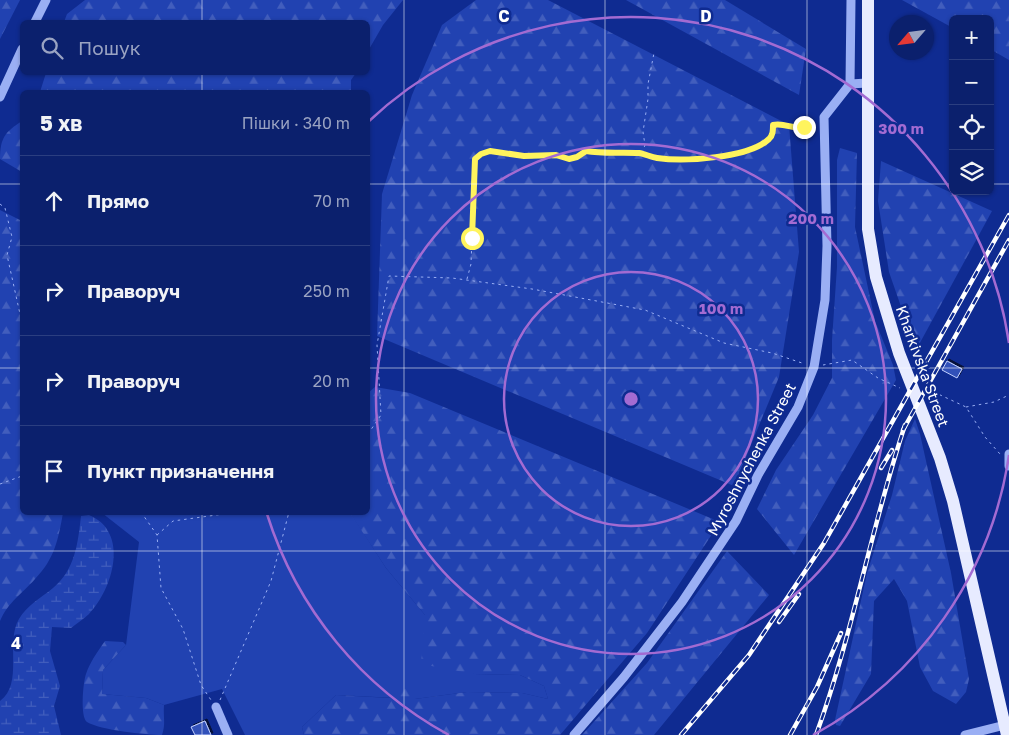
<!DOCTYPE html>
<html lang="uk">
<head>
<meta charset="utf-8">
<style>
	body { margin:0; font-family:"Golos Text",sans-serif; background:#192d75; color:#f1f3f6 }
	.controls { position:absolute; right:15px; top:15px; display:grid; overflow:hidden; border-radius:8px; box-shadow:0 1px 4px #0004 }
	.controls button { width:45px; height:45px; display:grid; place-items:center; padding:0; border:0; border-bottom:1px solid #2b3e80; background:#0b206d; color:#f1f3f6; font:25px sans-serif }
	.compass { position:absolute; left:889px; top:15px; width:45px; height:45px; border-radius:50%; background:#0b206d; box-shadow:0 1px 4px #0004; rotate:242deg }
	.stop { position:absolute; width:15px; height:15px; margin:-11px; border:4px solid #fff45d; border-radius:50%; background:#fff }
	.stop.end { background:#fff45d; border-color:#fff; box-shadow:0 1px 5px #0008 }
	.list { margin:0; padding:0; list-style:none }
	h2 { display:flex; justify-content:space-between; align-items:center; height:65px; margin:0; padding:0 20px; font-size:21px }
	h2 small { font-size:16px; font-weight:400; color:#9aa3c2 }
	.list li { display:grid; grid-template-columns:32px 1fr auto; gap:15px; align-items:center; box-sizing:border-box; height:90px; padding:0 20px; border-top:1px solid #2b3e80 }
	.list b { display:block; font-size:19px; white-space:nowrap }
	.list em { font-size:16px; font-style:normal; color:#9aa3c2 }
	.icon { flex:none; width:28px; height:28px; fill:none; stroke:currentColor; stroke-width:2; stroke-linecap:round; stroke-linejoin:round }
	.map { position:relative; flex:none; width:1009px; height:735px; overflow:hidden }
	.search { position:absolute; background:#0b206d; box-shadow:0 1px 4px #0004; left:20px; top:20px; width:350px; height:55px; display:flex; align-items:center; gap:12px; box-sizing:border-box; padding:0 18px; border-radius:8px; color:#9aa3c2; font-size:19px }
	.panel { position:absolute; background:#0b206d; box-shadow:0 1px 4px #0004; left:20px; top:90px; width:350px; height:425px; border-radius:8px }
	.map>svg:first-child { display:block }
	.grass { fill:#2142b1 }
	.forest { fill:url(#forest-firs) }
	.wetland { fill:url(#wetland-marsh) }
	.building { fill:#3351b9; stroke:#c2d0fe; filter:url(#shadow) }
	.lines { fill:none; stroke-linecap:round; stroke-linejoin:round }
	.path { stroke:#9aaff4; stroke-width:1; stroke-dasharray:2.5 4; stroke-linecap:butt }
	.minor { stroke:#9aaff4; stroke-width:9 }
	.major { stroke:#e7ebff; stroke-width:12 }
	.rail-casing { stroke:#fff; stroke-width:4.5 }
	.rail { stroke:#0f2b91; stroke-width:2.5; stroke-dasharray:8; stroke-linecap:butt }
	.route { stroke:#fff45d; stroke-width:6 }
	.grid { fill:none; stroke:#fff; stroke-width:1; stroke-opacity:0.55 }
	.ring { fill:none; stroke:#a36bd2; stroke-width:2.5 }
	.labels { text-anchor:middle; dominant-baseline:central; stroke-width:5; stroke-linejoin:round; paint-order:stroke }
	.street-label { font-size:15px; fill:#fff; stroke:#0f2b91 }
	.grid-label { font-size:16px; text-anchor:middle; font-weight:bold; fill:#fff; stroke:#0f2b91; stroke-width:5; stroke-linejoin:round; paint-order:stroke }
	.centre { fill:#a36bd2; stroke:#0f2b91; stroke-width:2.5 }
	.ring-label { font-size:15px; text-anchor:middle; font-weight:bold; fill:#a36bd2; stroke:#0f2b91; stroke-width:5; stroke-linejoin:round; paint-order:stroke }
</style>
</head>
<body>
<div class="map">
<svg width="1009" height="735" viewBox="0 0 1009 735">
	<defs>
		<pattern id="forest-firs" width="22" height="20" patternUnits="userSpaceOnUse" patternTransform="scale(1.25)"><rect width="22" height="20" fill="#2142b1"/><path d="M5 1l3.5 6h-7zM16 11l3.5 6h-7z" fill="#425ebd"/></pattern>
		<pattern id="wetland-marsh" width="20" height="14" patternUnits="userSpaceOnUse" patternTransform="scale(1.25)"><rect width="20" height="14" fill="#2142b1"/><path d="M1 5h8M5 5V1M11 12h8M15 12V8" fill="none" stroke="#425ebd"/></pattern>
		<filter id="shadow"><feDropShadow dx="2" dy="-2" stdDeviation="0" flood-color="#0009"/></filter>
	</defs>
	<rect width="100%" height="100%" fill="#0f2b91"/>
	<path class="grass" d="M350 512 386 568 474 674 520 675 544 686 548 699 522 693 467 692 415 699 336 695 302 727 304 735H245L222 689 164 705 146 698 102 694 103 670 126 645 139 542 102 513Z"/>
	<g class="forest">
		<path d="M0 0H20L0 39Z"/>
		<path d="M85 0H403L383 25 368 51V22H64L67 14Z"/>
		<path d="M476 0H548L789 125 799 252 779 377 734 486 377 336 382 194 412 95 442 25Z"/>
		<path d="M626 0H725L806 49 799 95Z"/>
		<path d="M902 0H1009V60L990 49V19H953V28Z"/>
		<path d="M46 73V72L356 73 351 80V92H40Z"/>
		<path d="M22 121V172L0 159C0 138 5 132 22 121Z"/>
		<path d="M840 148 857 153 855 227 875 321 893 365 896 380 794 555 757 509 776 470 813 415 832 378V340L837 267V160Z"/>
		<path d="M881 161 992 211 916 350 889 272 878 201Z"/>
		<path d="M0 210 22 221V512L63 513C58 540 55 558 35 579 21 595 9 601 0 621Z"/>
		<path d="M375 387 410 393 720 522 647 633 560 735H304L302 727 336 695 390 698 402 682 415 699 467 692 522 693 548 699 544 686 520 675 474 674 421 664 425 615 386 568 350 513 368 512V393Z"/>
		<path d="M915 419 920 434 951 573 969 679 966 692 956 704 933 691 920 667 907 601 894 579 874 601 871 674 840 726 836 725 835 720 867 573 892 495 905 441Z"/>
		<path d="M727 551 769 595 654 735H582L647 663Z"/>
		<path d="M105 641 123 642 126 645 103 670 102 694 146 698 164 705C163 717 166 724 162 735 146 735 100 730 87 722 80 717 83 682 86 674 90 662 98 651 105 641Z"/>
	</g>
	<path class="wetland" d="M89 515C130 532 113 589 89 614 84 619 77 623 71 628L52 627 50 651 60 686 54 706 61 735H0V701C24 684 5 642 19 619 27 605 41 598 53 588 75 570 78 543 81 516Z"/>
	<g class="building">
		<path d="M947 361 962 369 957 378 942 370Z"/>
		<path d="M205 721 211 735H195L191 727Z"/>
	</g>
	<g class="lines">
		<g class="path">
			<path d="M642 153 645 145 643 132 648 99V84L654 53"/>
			<path d="M0 204 5 208 12 237 7 255 22 323"/>
			<path d="M467 279 471 264 475 159 481 153 490 151 524 156 556 155 569 159 577 157 585 151C603 154 621 152 639 153 645 154 651 157 657 158 684 162 749 158 769 139 773 135 772 131 773 125L777 124 800 129 814 123"/>
			<path d="M823 365 852 360 878 378 900 388"/>
			<path d="M927 392 936 393 966 407 985 437 1000 454"/>
			<path d="M966 407 994 402 1009 395"/>
			<path d="M368 434 381 415 377 345 389 276 452 278 532 289 645 310 724 343 772 353 805 364"/>
			<path d="M0 484 22 476"/>
			<path d="M141 512 157 535 161 588 183 629 201 685 211 700"/>
			<path d="M157 535 173 521 238 512"/>
			<path d="M220 700 271 581 289 512"/>
		</g>
		<g class="minor">
			<path d="M35 22 46 0"/>
			<path d="M850 84 851 0"/>
			<path d="M0 97 22 49"/>
			<path d="M1009 454V466"/>
			<path d="M216 707 228 735"/>
			<path d="M574 735 624 677 682 602 736 521 758 475 798 407 814 367 825 300 827 246 824 117 850 84 867 83"/>
			<path d="M965 735 1005 725"/>
		</g>
		<path class="major" d="M868 0V229L876 277 899 353 940 458 953 501 1007 735"/>
		<defs>
			<g id="rail">
				<path d="M903 430 1009 240"/>
				<path d="M881 468 892 450"/>
				<path d="M779 622 799 594"/>
				<path d="M681 735 749 655 824 543 1009 215"/>
				<path d="M790 735 817 687 841 633"/>
				<path d="M816 735C853 634 871 527 905 425"/>
			</g>
		</defs>
		<use href="#rail" class="rail-casing"/>
		<use href="#rail" class="rail"/>
	</g>
	<g class="lines">
		<path class="route" d="M472 238 475 159 481 154 490 151 524 156 556 155 569 159 577 157 586 151C603 154 621 152 639 153 645 154 651 157 657 158 684 162 749 158 769 139 773 135 773 131 773 125 784 122 794 130 804 127"/>
	</g>
	<path class="grid" d="M202 0V22M404 0V735M605 0V735M807 0V735M202 72V92M0 184H22M368 184H953M990 184H1009M0 368H22M368 368H1009M202 512V735M0 551H1009"/>
	<g class="ring">
		<circle cx="631" cy="399" r="127"/>
		<circle cx="631" cy="399" r="255"/>
		<path d="M1009 455A382 382 0 0 1 813 735M449 735A382 382 0 0 1 267 514M368 122A382 382 0 0 1 1009 343"/>
	</g>
	<g class="labels">
		<g class="street-label">
			<text transform="translate(923 366) rotate(70)">Kharkivska Street</text>
			<text transform="translate(751 459) rotate(-62)">Myroshnychenka Street</text>
		</g>
	</g>
	<g class="grid-label">
		<text x="504" y="22">C</text>
		<text x="706" y="22">D</text>
		<text x="16" y="649">4</text>
	</g>
	<circle cx="631" cy="399" r="8" class="centre"/>
	<g class="ring-label">
		<text x="901" y="134">300 m</text>
		<text x="811" y="224">200 m</text>
		<text x="721" y="314">100 m</text>
	</g>
</svg>
<div class="controls">
<button>+</button>
<button>−</button>
<button><svg class="icon" aria-label="locate" viewBox="0 0 24 24"><circle cx="12" cy="12" r="6"/><path d="M12 2v4M12 18v4M2 12h4M18 12h4"/></svg></button>
<button><svg class="icon" aria-label="layers" viewBox="0 0 24 24"><path d="M12 4l9 5-9 5-9-5zM3 14l9 5 9-5"/></svg></button>
</div>
<svg class="compass" viewBox="-18 -18 36 36"><path d="M0-13l5 13h-10z" fill="#e53935"/><path d="M0 13l5-13h-10z" fill="#9aa3c2"/></svg>
<div class="stop" style="left:472px;top:238px"></div>
<div class="stop end" style="left:804px;top:127px"></div>
<div class="search"><svg class="icon" aria-label="search" viewBox="0 0 24 24"><circle cx="10" cy="10" r="6"/><path d="M15 15l6 6"/></svg>Пошук</div>
<section class="panel">
<h2>5 хв<small>Пішки · 340 m</small></h2>
<ul class="list">
<li><svg class="icon" aria-label="ahead" viewBox="0 0 24 24"><path d="M12 20V5M6 11l6-6 6 6"/></svg><div><b>Прямо</b></div><em>70 m</em></li>
<li><svg class="icon" aria-label="right" viewBox="0 0 24 24"><path d="M7 20v-9h11M14 6l5 5-5 5"/></svg><div><b>Праворуч</b></div><em>250 m</em></li>
<li><svg class="icon" aria-label="right" viewBox="0 0 24 24"><path d="M7 20v-9h11M14 6l5 5-5 5"/></svg><div><b>Праворуч</b></div><em>20 m</em></li>
<li><svg class="icon" aria-label="arrive" viewBox="0 0 24 24"><path d="M6 21V4h12l-3 4 3 4H6"/></svg><div><b>Пункт призначення</b></div></li>
</ul>
</section>
</div>
</body>
</html>
